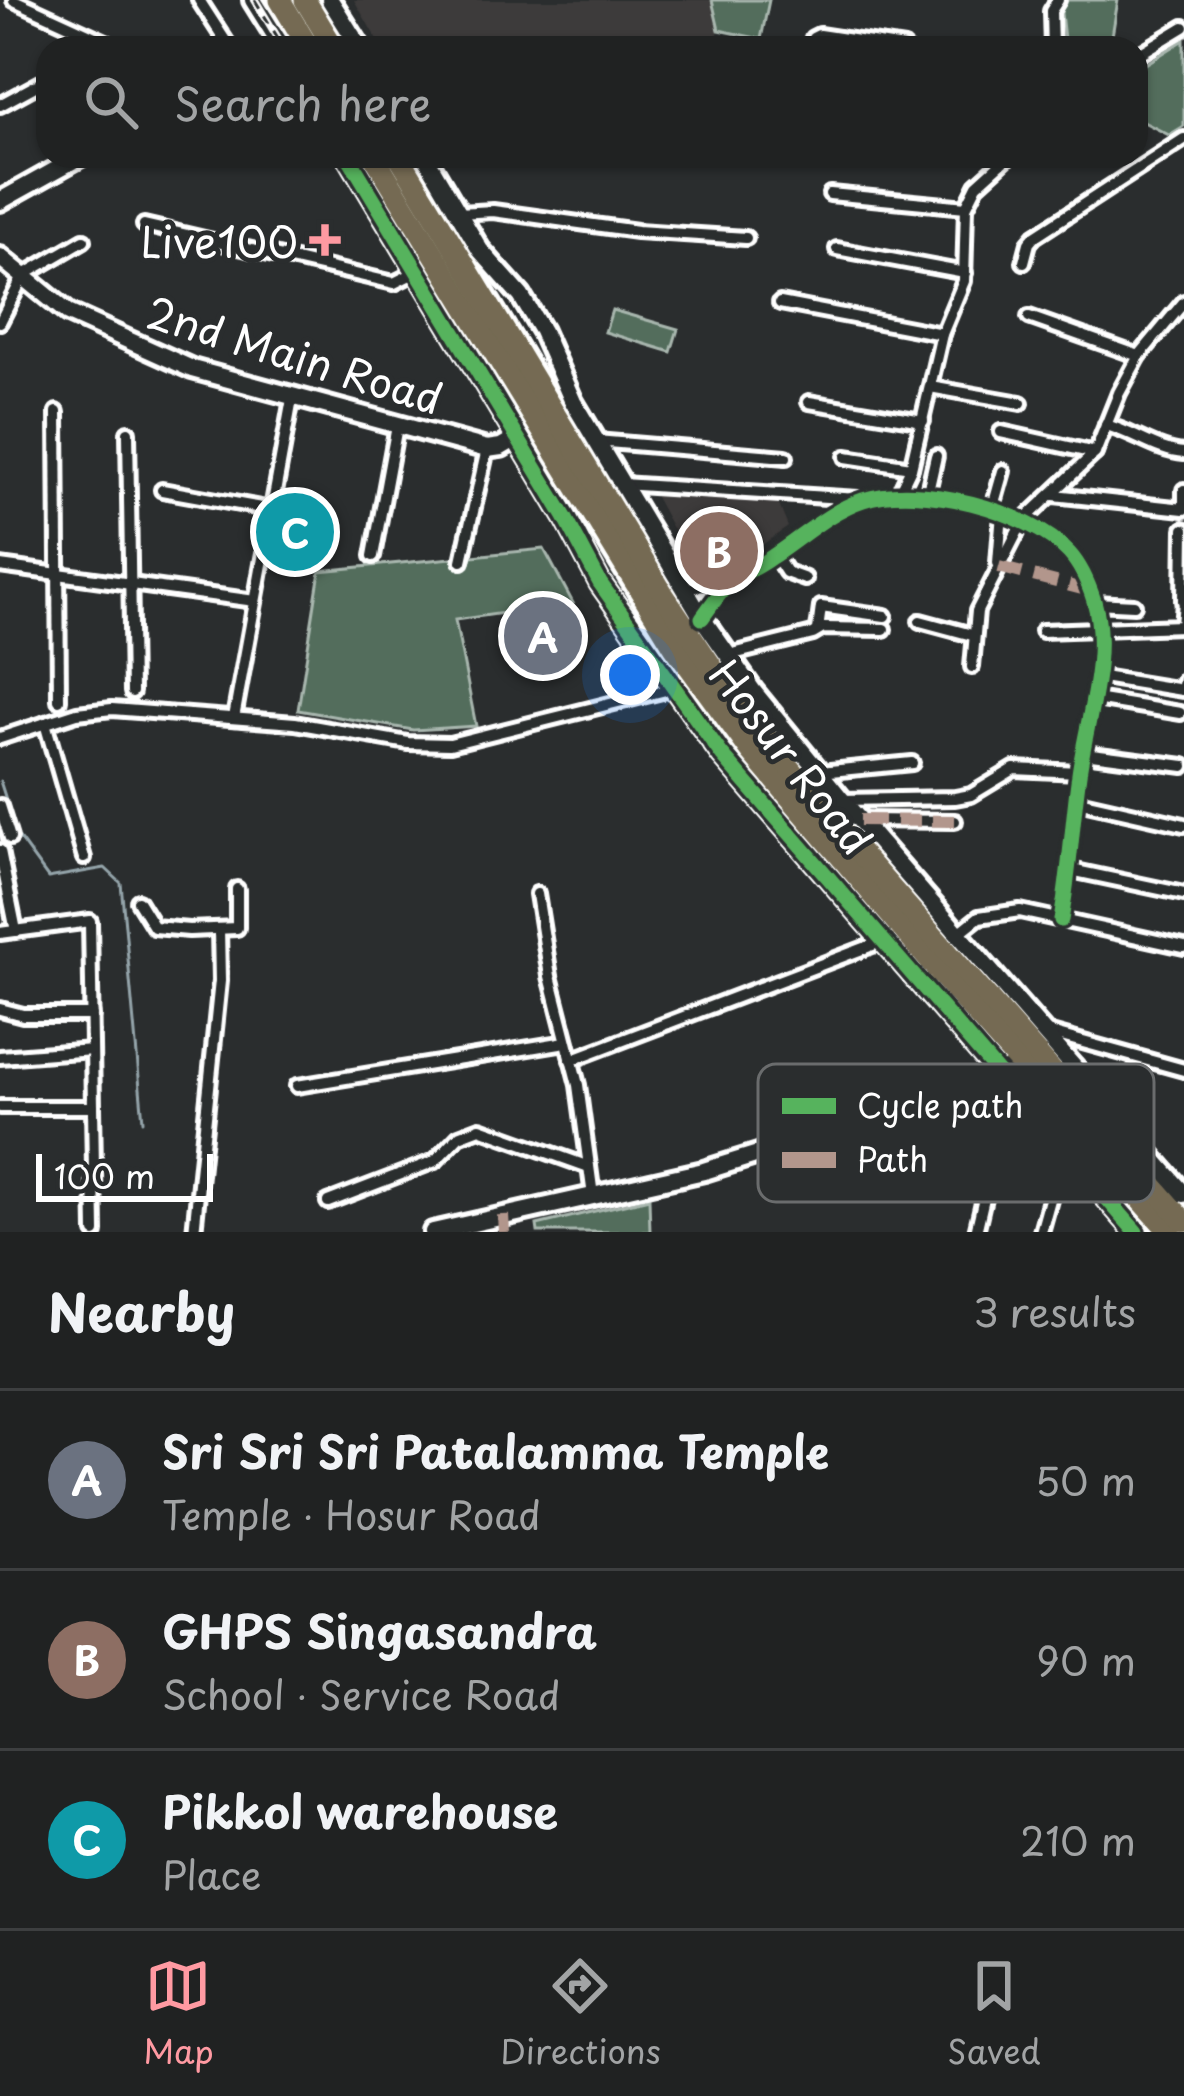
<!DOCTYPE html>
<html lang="en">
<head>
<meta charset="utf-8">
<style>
	body { margin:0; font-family:"Playpen Sans",sans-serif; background:#282a2a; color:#f1f3f6 }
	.scale { position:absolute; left:36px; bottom:30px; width:177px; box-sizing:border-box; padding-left:12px; border:6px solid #fff; border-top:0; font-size:33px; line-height:42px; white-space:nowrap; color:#fff; -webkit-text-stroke:9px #2a2d2e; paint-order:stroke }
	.you { position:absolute; left:630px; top:675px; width:42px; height:42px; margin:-30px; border:9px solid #fff; border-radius:50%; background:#1a73e8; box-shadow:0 0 0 18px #1a73e833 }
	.badge { display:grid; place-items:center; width:78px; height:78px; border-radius:50%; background:#ff9aa2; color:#fff; font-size:39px; font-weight:700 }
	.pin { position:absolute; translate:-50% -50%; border:6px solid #fff; box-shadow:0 3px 12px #0006 }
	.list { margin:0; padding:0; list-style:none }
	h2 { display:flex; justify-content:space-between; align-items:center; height:156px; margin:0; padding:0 48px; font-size:51px }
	h2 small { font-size:39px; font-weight:400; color:#a2a4a5 }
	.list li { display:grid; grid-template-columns:78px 1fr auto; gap:36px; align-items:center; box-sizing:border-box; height:180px; padding:0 48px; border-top:3px solid #3d3f40 }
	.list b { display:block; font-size:45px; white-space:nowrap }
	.list p { margin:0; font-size:39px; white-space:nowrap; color:#a2a4a5 }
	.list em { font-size:39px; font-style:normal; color:#a2a4a5 }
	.icon { flex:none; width:66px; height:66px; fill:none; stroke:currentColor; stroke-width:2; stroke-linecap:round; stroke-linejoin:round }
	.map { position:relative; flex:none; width:1184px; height:1232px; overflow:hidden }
	.search { position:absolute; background:#202222; box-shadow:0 3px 9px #0004; left:36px; right:36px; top:36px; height:132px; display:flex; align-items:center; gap:30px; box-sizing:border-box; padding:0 42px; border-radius:36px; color:#a2a4a5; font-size:45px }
	.sheet { height:696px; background:#202222 }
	nav { display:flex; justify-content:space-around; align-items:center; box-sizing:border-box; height:168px; border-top:3px solid #3d3f40; background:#202222; font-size:33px; color:#a2a4a5 }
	nav a { display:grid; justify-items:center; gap:6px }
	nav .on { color:#ff9aa2 }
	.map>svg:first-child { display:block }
	.built { fill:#3d3a3a }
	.green { fill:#526d5c; stroke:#a8b6ae; stroke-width:3 }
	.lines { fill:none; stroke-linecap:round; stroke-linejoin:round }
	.stream { stroke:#94a4aa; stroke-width:3 }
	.street-casing { stroke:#fff; stroke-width:20 }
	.secondary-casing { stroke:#fff; stroke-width:26 }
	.highway-casing { stroke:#fff; stroke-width:30 }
	.street { stroke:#2a2d2e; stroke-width:10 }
	.secondary { stroke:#2a2d2e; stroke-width:16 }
	.highway { stroke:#746b52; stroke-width:21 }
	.rail-casing { stroke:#fff; stroke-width:8 }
	.rail { stroke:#2a2d2e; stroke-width:3; stroke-dasharray:9; stroke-linecap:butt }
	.quiet { stroke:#b2968c; stroke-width:12; stroke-dasharray:24 12; stroke-linecap:butt }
	.cycleway-casing { stroke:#2a2d2e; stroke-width:22 }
	.cycleway { stroke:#56b35d; stroke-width:15 }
	.poi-dot { fill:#ff9aa2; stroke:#2a2d2e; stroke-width:4.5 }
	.labels { text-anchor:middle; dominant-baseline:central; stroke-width:10; stroke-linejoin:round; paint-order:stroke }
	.poi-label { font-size:42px; fill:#fff; stroke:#2a2d2e; text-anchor:end }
	.street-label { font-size:42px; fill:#fff; stroke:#2a2d2e }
	.key { fill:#2a2d2e; stroke:#6a6c6d; stroke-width:3 }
	.key-label { font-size:33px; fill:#fff }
</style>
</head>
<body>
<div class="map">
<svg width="1184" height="1232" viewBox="0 0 1184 1232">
	<rect width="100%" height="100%" fill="#2a2d2e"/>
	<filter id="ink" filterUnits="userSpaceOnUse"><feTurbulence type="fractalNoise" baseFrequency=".00833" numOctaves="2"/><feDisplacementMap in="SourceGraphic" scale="24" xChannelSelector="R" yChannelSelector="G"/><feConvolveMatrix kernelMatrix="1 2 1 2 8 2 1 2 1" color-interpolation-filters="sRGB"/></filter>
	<g filter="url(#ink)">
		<g class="built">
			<path d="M354 0H712L719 30 713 48H382Z"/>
			<path d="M654 495 777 500 788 527 717 576 697 574Z"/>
		</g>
		<g class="green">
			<path d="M712 0H769L761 39 719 30Z"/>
			<path d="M1064 0H1118L1110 48H1065L1061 13Z"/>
			<path d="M1184 40V126L1169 135 1136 118V70Z"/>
			<path d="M612 310 678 329 671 352 605 332Z"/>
			<path d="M544 549 573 603 455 620 476 726 413 730 298 710 320 571Z"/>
			<path d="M649 1198 650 1232H538L537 1225Z"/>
		</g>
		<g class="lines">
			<path class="stream" d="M0 781 18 837 48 878 105 868 121 883 143 1121"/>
			<defs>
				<g id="street">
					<path d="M14 0 106 42 103 48"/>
					<path d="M199 0 230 48"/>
					<path d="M705 45 732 48"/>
					<path d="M811 48 813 38 819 35 904 48"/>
					<path d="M1052 48 1051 11 1058 0"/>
					<path d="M1136 56 1184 27"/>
					<path d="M0 105 48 79"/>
					<path d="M830 194 966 207"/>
					<path d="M459 213 493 211 637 231 746 238"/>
					<path d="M144 225 394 283 418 271"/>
					<path d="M837 249 965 273"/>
					<path d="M1024 262 1029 243 1035 236 1184 139"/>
					<path d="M780 303 942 334"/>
					<path d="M1029 317 1139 356"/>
					<path d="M0 322 24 275 84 240"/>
					<path d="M930 387 1021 403"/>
					<path d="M809 402 923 421"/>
					<path d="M57 412 59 700"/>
					<path d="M1106 425C1135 433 1157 451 1184 453"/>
					<path d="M128 432 132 692"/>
					<path d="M1001 432 1095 453"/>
					<path d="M596 441 786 457"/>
					<path d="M846 457 911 467"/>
					<path d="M621 484 858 499"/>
					<path d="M162 490 272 510"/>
					<path d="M1184 490V505"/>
					<path d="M900 491 911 468 942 334 964 281 966 207 977 185 1009 156"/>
					<path d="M1054 495 1184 509"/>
					<path d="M927 496 936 456"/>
					<path d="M992 510 1003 471"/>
					<path d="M775 555 786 572 805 579"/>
					<path d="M373 556 397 426"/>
					<path d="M462 561 487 449"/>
					<path d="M998 563 1002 513"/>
					<path d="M0 566 255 601"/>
					<path d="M684 588 728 584"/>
					<path d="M1183 601 1184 529"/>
					<path d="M1095 603 1134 605"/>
					<path d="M702 618C711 606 720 591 731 582 743 573 758 567 770 558 800 539 829 511 863 500 919 482 1028 509 1069 553 1081 566 1089 585 1094 601 1110 655 1086 721 1079 774 1072 823 1070 871 1061 920"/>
					<path d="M920 621 972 635"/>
					<path d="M818 630 821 607 885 616"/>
					<path d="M1042 631 1182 626 1184 602"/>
					<path d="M729 655 813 634 823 628 884 629"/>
					<path d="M972 667 977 611 1023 521 1095 453 1119 393 1139 356 1184 302"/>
					<path d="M1096 676 1182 690 1184 680"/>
					<path d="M1095 699 1180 713"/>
					<path d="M234 718 292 399"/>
					<path d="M45 723 84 858"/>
					<path d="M0 738 77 713 112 709 295 723 408 743 450 744 674 688"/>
					<path d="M1084 753 1184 766"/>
					<path d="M820 772 912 763"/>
					<path d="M842 800 955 798 971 795 1014 769 1079 772"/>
					<path d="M1078 801 1184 825"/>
					<path d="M0 806 10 838"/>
					<path d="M860 820 955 821"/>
					<path d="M0 851 16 931"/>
					<path d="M1071 870 1184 894"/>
					<path d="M537 894 550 976 578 1085 593 1196"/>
					<path d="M138 901 154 927 189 930 237 928V889"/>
					<path d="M0 933 90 921 93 1107"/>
					<path d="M959 933 979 917 1020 911 1184 947"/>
					<path d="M0 1009 23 1015H92"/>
					<path d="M1047 1032 1184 1070"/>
					<path d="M0 1057 92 1050"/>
					<path d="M571 1060 883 941"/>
					<path d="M297 1086 566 1042"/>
					<path d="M0 1107H93L95 1232"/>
					<path d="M328 1202 435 1161 459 1136 480 1128 589 1167"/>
					<path d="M194 1232 220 981 219 929"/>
					<path d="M976 1232 1003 1116"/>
					<path d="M1041 1232 1064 1149"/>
				</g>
				<g id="secondary">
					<path d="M253 0 283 48"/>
					<path d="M330 0 360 48"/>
					<path d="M348 156 565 517 600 583 722 755 1136 1232"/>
					<path d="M425 156 480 250 521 296 542 331 573 402 702 618 753 691 842 800 1184 1194"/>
					<path d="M0 201 81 156"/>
					<path d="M0 257 68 313 192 369 487 449 501 447 518 437"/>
					<path d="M947 1107C972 1119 1002 1120 1026 1106"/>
					<path d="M433 1232 704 1171 851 1125 947 1107 968 1098 1005 1070"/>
				</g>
				<g id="highway">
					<path d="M280 0 309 48"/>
					<path d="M305 0 334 48"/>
					<path d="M374 156 674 646 752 753 957 993 1170 1232"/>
					<path d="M399 156 664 595 719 677 833 822 1184 1221"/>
				</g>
			</defs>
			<use href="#street" class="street-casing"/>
			<use href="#secondary" class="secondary-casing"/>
			<use href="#highway" class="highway-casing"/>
			<use href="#street" class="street"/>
			<use href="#secondary" class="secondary"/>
			<use href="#highway" class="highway"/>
			<defs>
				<g id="rail">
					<path d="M255 0 284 48"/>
					<path d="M348 156C400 242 453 328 504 415 568 528 624 630 703 734L1141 1232"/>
				</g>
			</defs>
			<use href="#rail" class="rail-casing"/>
			<use href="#rail" class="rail"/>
			<g class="quiet">
				<path d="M999 567 1090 591"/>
				<path d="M860 820 955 821"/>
				<path d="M503 1215 504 1232"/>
			</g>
			<defs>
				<g id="cycleway">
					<path d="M348 156 565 517 600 583 722 755 1136 1232"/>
					<path d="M702 618C711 606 720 591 731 582 743 573 758 567 770 558 800 539 829 511 863 500 919 482 1028 509 1069 553 1081 566 1089 585 1094 601 1110 655 1086 721 1079 774 1072 823 1070 871 1061 920"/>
				</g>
			</defs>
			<use href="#cycleway" class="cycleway-casing"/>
			<use href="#cycleway" class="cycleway"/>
		</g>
	</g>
	<path class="poi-dot" d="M319 222h12v12h12v12h-12v12h-12v-12h-12v-12h12z"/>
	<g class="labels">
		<g class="poi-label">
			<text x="298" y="240">Live100</text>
		</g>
		<g class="street-label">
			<text transform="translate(295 354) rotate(17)">2nd Main Road</text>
			<text transform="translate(792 756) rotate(52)">Hosur Road</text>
		</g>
	</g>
	<rect x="758" y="1064" width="396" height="138" rx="18" class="key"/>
	<rect x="782" y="1098" width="54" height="16" fill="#56b35d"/>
	<rect x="782" y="1152" width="54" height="16" fill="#b2968c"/>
	<g class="key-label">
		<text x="857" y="1118">Cycle path</text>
		<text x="857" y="1172">Path</text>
	</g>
</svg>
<div class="scale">100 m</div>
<div class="you"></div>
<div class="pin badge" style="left:543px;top:636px;background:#6b7280">A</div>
<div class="pin badge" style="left:719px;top:551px;background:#8d6e63">B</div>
<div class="pin badge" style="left:295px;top:532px;background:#0f9aa8">C</div>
<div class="search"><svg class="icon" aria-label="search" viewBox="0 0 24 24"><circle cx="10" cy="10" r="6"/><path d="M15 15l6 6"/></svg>Search here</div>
</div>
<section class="sheet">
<h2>Nearby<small>3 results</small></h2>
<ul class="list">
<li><span class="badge" style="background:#6b7280">A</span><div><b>Sri Sri Sri Patalamma Temple</b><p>Temple · Hosur Road</p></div><em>50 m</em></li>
<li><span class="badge" style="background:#8d6e63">B</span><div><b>GHPS Singasandra</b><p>School · Service Road</p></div><em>90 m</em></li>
<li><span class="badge" style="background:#0f9aa8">C</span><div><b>Pikkol warehouse</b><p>Place</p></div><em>210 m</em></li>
</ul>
</section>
<nav>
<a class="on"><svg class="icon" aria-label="map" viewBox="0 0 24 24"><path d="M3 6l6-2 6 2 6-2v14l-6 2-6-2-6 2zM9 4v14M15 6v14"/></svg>Map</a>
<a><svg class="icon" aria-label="directions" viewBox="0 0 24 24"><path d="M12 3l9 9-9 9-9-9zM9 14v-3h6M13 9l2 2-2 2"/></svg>Directions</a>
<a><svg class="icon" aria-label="saved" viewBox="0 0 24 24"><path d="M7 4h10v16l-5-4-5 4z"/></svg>Saved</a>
</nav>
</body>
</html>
